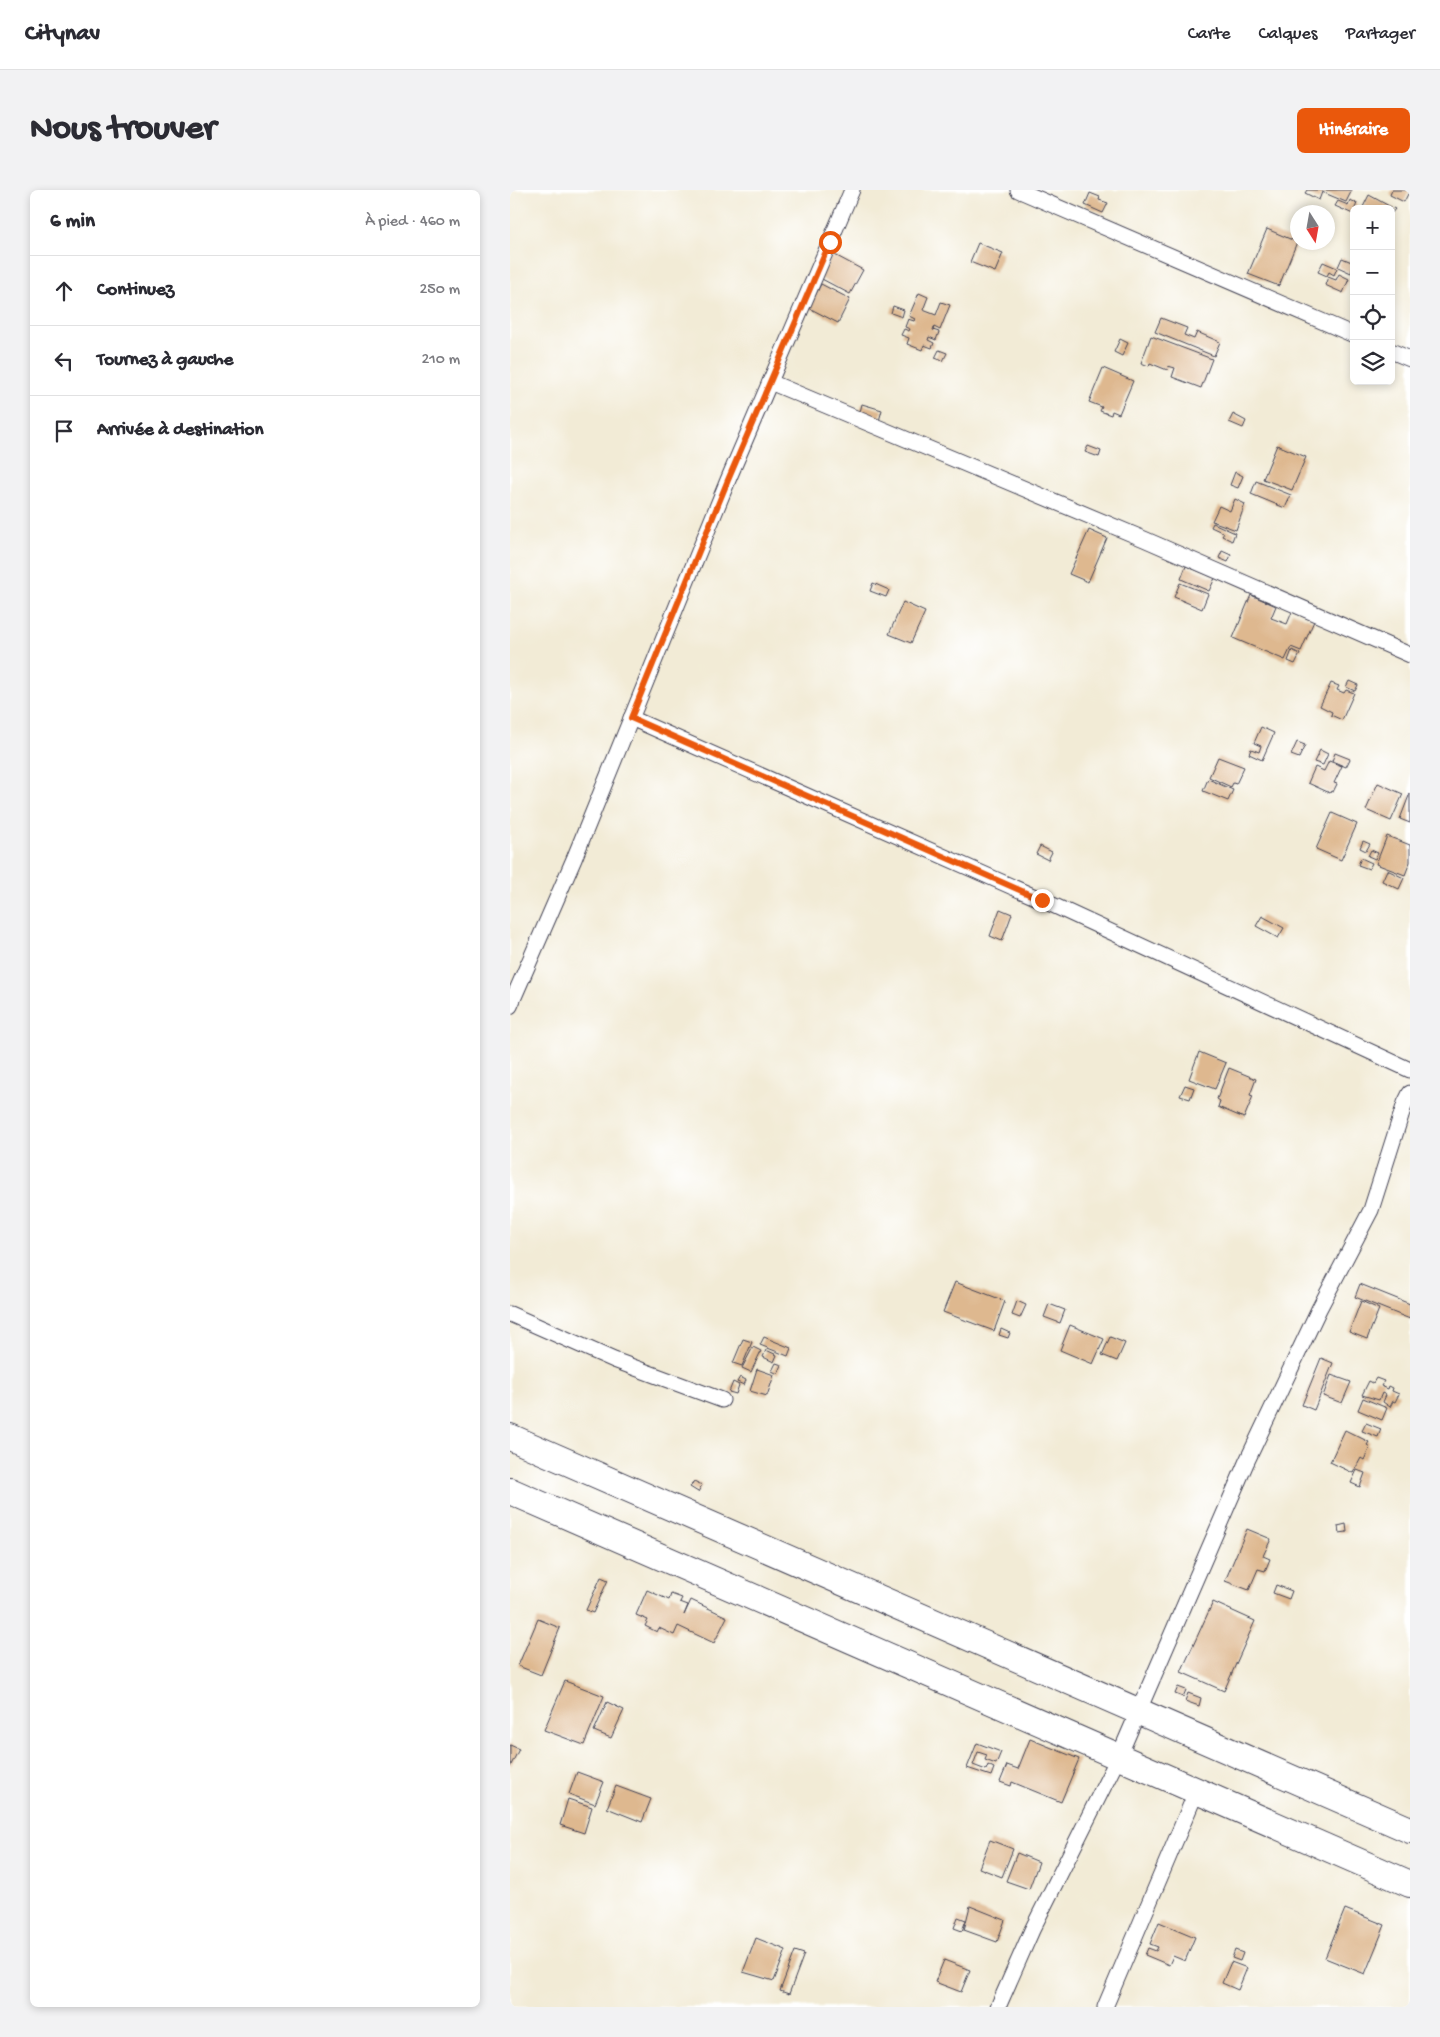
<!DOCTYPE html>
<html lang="fr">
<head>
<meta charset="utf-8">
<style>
	body { margin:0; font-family:"Gochi Hand",sans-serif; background:#f2f2f3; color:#2b2b33 }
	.controls { position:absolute; right:15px; top:15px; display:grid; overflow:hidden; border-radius:8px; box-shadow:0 2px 8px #0003 }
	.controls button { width:45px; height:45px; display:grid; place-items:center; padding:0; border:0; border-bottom:1px solid #e1e1e2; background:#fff; color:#2b2b33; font:25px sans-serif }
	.compass { position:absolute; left:780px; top:15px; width:45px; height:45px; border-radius:50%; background:#fff; box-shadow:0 2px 8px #0003; rotate:169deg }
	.stop { position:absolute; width:15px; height:15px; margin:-11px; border:4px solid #ea580c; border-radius:50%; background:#fff }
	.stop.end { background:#ea580c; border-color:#fff; box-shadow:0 1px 5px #0008 }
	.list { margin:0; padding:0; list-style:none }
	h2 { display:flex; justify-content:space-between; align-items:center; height:65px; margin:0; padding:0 20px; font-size:21px }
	h2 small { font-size:16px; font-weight:400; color:#7c7c81 }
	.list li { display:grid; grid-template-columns:32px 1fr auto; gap:15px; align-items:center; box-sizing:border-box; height:70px; padding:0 20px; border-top:1px solid #e1e1e2 }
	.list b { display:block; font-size:19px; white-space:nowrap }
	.list em { font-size:16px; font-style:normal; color:#7c7c81 }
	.icon { flex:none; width:28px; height:28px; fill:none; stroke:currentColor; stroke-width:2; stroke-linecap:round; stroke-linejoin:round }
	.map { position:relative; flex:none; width:900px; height:1817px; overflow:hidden; border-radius:8px }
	header { display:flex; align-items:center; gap:30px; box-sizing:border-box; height:70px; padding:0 25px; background:#fff; border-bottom:1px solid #e1e1e2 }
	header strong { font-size:24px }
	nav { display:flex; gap:28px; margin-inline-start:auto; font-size:18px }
	.intro { display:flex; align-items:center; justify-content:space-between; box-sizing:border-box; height:120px; padding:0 30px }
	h1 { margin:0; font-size:35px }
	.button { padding:12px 22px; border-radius:8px; background:#ea580c; color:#fff; font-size:18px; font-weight:700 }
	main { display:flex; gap:30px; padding:0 30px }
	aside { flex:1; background:#fff; border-radius:8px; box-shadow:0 2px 8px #0003 }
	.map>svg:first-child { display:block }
	.building { fill:#deb88f }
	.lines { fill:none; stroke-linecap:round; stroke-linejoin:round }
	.minor-casing { stroke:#414052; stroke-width:17 }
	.trunk-casing { stroke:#414052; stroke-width:28 }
	.minor { stroke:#fff; stroke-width:15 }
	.trunk { stroke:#fff; stroke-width:26 }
	.route { stroke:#ea580c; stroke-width:6 }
</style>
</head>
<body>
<header>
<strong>Citynav</strong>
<nav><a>Carte</a><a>Calques</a><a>Partager</a></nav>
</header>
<div class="intro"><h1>Nous trouver</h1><a class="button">Itinéraire</a></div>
<main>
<aside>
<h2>6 min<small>À pied · 460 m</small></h2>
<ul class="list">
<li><svg class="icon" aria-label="ahead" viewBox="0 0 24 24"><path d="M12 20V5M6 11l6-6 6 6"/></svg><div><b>Continuez</b></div><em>250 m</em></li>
<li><svg class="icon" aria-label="left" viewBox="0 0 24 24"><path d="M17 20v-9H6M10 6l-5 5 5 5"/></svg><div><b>Tournez à gauche</b></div><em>210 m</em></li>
<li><svg class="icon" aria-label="arrive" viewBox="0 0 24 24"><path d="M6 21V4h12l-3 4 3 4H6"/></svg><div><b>Arrivée à destination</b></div></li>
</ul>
</aside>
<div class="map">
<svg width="900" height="1817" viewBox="0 0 900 1817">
	<rect width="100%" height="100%" fill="#fff"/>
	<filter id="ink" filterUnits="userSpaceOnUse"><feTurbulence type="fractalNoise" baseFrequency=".02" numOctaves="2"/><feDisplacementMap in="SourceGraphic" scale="10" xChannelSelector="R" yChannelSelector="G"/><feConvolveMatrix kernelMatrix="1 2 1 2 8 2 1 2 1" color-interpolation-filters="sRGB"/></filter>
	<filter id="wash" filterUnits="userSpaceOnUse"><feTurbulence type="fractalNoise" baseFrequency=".0096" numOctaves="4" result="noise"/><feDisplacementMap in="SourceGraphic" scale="20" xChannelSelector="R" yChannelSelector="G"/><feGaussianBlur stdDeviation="1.12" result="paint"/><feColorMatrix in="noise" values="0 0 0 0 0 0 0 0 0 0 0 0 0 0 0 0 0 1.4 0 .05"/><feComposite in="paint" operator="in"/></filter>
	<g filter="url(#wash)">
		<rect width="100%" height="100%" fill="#f2ebd6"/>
		<g id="blocks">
			<g class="building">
				<path d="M797 0H842L836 12 812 2 809 10 795 3Z"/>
				<path d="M882 0H900L894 12 880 5Z"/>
				<path d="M580 3 590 7 589 10 598 13 593 23 575 15Z"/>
				<path d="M859 5 881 17 885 19 881 24V19H852Z"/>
				<path d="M840 10 847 13 843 24 825 16 828 11 838 15Z"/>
				<path d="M757 39 787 52 769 96 738 84Z"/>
				<path d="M468 53 493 63 485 82 460 72Z"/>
				<path d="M323 64 353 80 340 104 310 88Z"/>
				<path d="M832 68 844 73 841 83 828 77Z"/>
				<path d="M813 72 827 78 824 85 819 82 817 86 808 82Z"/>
				<path d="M829 84 839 89 833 103 815 95 818 87 826 90Z"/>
				<path d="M311 94 340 109 328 133 299 118Z"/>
				<path d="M409 103 418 107 413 120 426 125 431 112 440 115 430 140 424 137 423 140 429 142 426 150 419 147 418 150 424 153 422 158 414 155 412 160 397 154 399 148 391 145 394 139 399 141 400 139 395 137 398 129 404 131 405 129 399 126Z"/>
				<path d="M383 116 394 120 392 127 381 123Z"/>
				<path d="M651 128 677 138 674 145 684 149 687 142 710 152 704 166 645 142Z"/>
				<path d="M641 146 702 169 691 198 662 187 665 178 658 176 657 180 640 173 639 176 631 173Z"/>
				<path d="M610 149 618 153 612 166 604 162Z"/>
				<path d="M429 160 437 163 433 171 425 168Z"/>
				<path d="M593 178 623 191 609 224 602 221 601 225 590 221 592 217 579 212Z"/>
				<path d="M352 214 372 220 369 231 349 226Z"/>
				<path d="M723 224 736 231 733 238 719 232Z"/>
				<path d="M767 255 796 267 782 300 753 289Z"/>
				<path d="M578 256 591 261 589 267 575 262Z"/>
				<path d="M725 282 733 286 728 298 720 295Z"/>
				<path d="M746 291 781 305 775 318 741 304Z"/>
				<path d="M725 309 735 314 726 340 702 331 709 316 720 321Z"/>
				<path d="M703 333 725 343 722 351 712 346 714 343 701 337Z"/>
				<path d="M579 340 597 348 578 392 559 384Z"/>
				<path d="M712 361 721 365 718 372 709 368Z"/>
				<path d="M676 376 705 388 699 401 671 389Z"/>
				<path d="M363 393 379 400 376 407 360 401Z"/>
				<path d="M670 393 698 404 692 419 664 407Z"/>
				<path d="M741 405 766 416 761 428 777 434 782 422 804 431 791 461 781 457 775 470 723 448Z"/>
				<path d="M393 412 415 422 401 453 379 444Z"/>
				<path d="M782 460 790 464 785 474 778 471Z"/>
				<path d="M839 491 848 495 845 501 836 497Z"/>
				<path d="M821 493 829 496 827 500 834 503 836 500 844 503 832 530 821 525 822 522 810 516Z"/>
				<path d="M751 537 764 543 752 570 739 564 741 559 749 562 751 556 744 553Z"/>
				<path d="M787 552 795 555 789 568 781 565Z"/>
				<path d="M810 560 818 564 813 575 804 572Z"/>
				<path d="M825 563 840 569 836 577 822 571Z"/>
				<path d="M708 567 734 577 726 594 723 593 721 597 699 587Z"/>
				<path d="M819 571 832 576 824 593 827 594 823 602 821 601 820 603 798 593 805 577 814 581Z"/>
				<path d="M698 589 723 600 718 611 693 601Z"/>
				<path d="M868 593 893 604 881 631 856 620Z"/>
				<path d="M900 603V633L890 629Z"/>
				<path d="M822 623 847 634 831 670 806 659Z"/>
				<path d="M877 646 900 655V672L895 685 866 674Z"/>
				<path d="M853 651 860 654 856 661 850 658Z"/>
				<path d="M530 656 542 662 538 670 526 664Z"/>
				<path d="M861 660 868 663 865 669 858 666Z"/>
				<path d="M851 668 862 673 859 679 848 675Z"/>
				<path d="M877 680 894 688 889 699 872 691Z"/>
				<path d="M490 719 502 724 492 751 480 746Z"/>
				<path d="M752 726 774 738 768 748 746 736Z"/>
				<path d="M689 862 716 873 705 899 679 889Z"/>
				<path d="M719 878 746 889 740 905 743 906 734 928 708 917 710 911 707 909Z"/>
				<path d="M675 895 684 898 680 909 670 906Z"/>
				<path d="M445 1092 495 1111 484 1141 433 1122Z"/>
				<path d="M850 1094 900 1114V1129L845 1107Z"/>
				<path d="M507 1111 516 1115 510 1128 502 1125Z"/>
				<path d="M851 1111 869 1119 857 1149 839 1142Z"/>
				<path d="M539 1114 555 1120 550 1133 534 1127Z"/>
				<path d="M560 1135 594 1149 583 1174 550 1160Z"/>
				<path d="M491 1139 500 1143 498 1148 489 1145Z"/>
				<path d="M254 1147 281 1158 278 1166 250 1155Z"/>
				<path d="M600 1147 615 1153 607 1171 592 1165Z"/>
				<path d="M233 1149 242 1152 232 1176 223 1173Z"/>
				<path d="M243 1157 251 1161 241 1182 232 1178Z"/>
				<path d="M256 1160 267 1165 264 1172 253 1167Z"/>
				<path d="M811 1168 823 1173 804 1220 792 1215Z"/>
				<path d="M266 1173 272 1175 268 1184 262 1181Z"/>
				<path d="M247 1179 264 1185 257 1206 240 1201Z"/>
				<path d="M821 1185 841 1192 832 1213 813 1206Z"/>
				<path d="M230 1187 236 1190 234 1195 227 1192Z"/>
				<path d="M866 1188 874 1191 871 1196 878 1199 879 1196 883 1198 882 1201 889 1204 885 1212 883 1211 880 1217 873 1212 876 1205 872 1203 869 1210 852 1205 859 1191 863 1193Z"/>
				<path d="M223 1192 229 1195 226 1204 219 1202Z"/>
				<path d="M853 1208 877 1218 872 1230 848 1220Z"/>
				<path d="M856 1233 871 1239 868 1247 852 1241Z"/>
				<path d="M835 1240 859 1252 857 1255 860 1257 854 1270 851 1268 843 1283 820 1272Z"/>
				<path d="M847 1280 855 1283 850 1297 841 1293Z"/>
				<path d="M184 1291 192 1295 188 1302 180 1297Z"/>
				<path d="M836 1334 837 1342 829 1343 828 1336Z"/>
				<path d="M737 1339 761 1349 753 1366 760 1369 755 1381 748 1379 739 1400 715 1391Z"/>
				<path d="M91 1387 98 1390 83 1423 76 1420Z"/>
				<path d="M766 1395 782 1401 779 1409 763 1403Z"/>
				<path d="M137 1400 159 1410 161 1404 172 1408 170 1412 178 1415 174 1425 181 1410 217 1427 204 1453 168 1436 164 1445 149 1438 147 1442 135 1436 138 1430 126 1425Z"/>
				<path d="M703 1412 745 1431 714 1501 671 1482Z"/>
				<path d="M28 1429 50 1438 31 1485 8 1476Z"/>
				<path d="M55 1491 94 1506 74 1555 34 1540Z"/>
				<path d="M668 1497 676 1500 673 1507 665 1504Z"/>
				<path d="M678 1503 691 1508 689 1516 675 1511Z"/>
				<path d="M97 1512 114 1520 101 1548 84 1541Z"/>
				<path d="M520 1549 569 1569 551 1612 502 1592 501 1596 490 1592 497 1575 508 1579Z"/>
				<path d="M467 1553 491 1562 486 1574 475 1570 477 1565 468 1562 463 1575 476 1580 478 1575 484 1578 481 1586 457 1578Z"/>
				<path d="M0 1555 9 1559 0 1577Z"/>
				<path d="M67 1582 94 1592 85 1614 59 1604Z"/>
				<path d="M106 1596 141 1609 132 1632 97 1618Z"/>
				<path d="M58 1609 82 1617 74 1643 50 1635Z"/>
				<path d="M480 1650 503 1659 492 1687 469 1678Z"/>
				<path d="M507 1663 529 1672 519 1699 496 1691Z"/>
				<path d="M460 1716 495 1730 487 1752 454 1740Z"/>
				<path d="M835 1719 875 1735 855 1784 815 1768Z"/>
				<path d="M448 1727 456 1730 452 1741 444 1738Z"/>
				<path d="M649 1732 685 1747 675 1771 663 1766 659 1775 635 1765 638 1758 646 1761 648 1757 640 1754Z"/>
				<path d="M246 1748 276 1760 264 1791 233 1782Z"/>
				<path d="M725 1760 733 1763 730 1771 722 1768Z"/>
				<path d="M285 1761 294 1764 279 1804 270 1801Z"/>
				<path d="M434 1770 460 1780 451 1802 425 1792Z"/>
				<path d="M721 1772 737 1778 728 1800 712 1793Z"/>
			</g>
		</g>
	</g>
	<g filter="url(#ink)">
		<use href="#blocks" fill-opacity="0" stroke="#414052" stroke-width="1"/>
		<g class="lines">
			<defs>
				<g id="minor">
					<path d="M508 0 844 145"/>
					<path d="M881 161 900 169"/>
					<path d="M260 192 634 349 900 465"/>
					<path d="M121 528 532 710 900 880"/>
					<path d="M0 816 64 669 218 290 342 0"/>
					<path d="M0 1124 104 1170 212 1210"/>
					<path d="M488 1817 522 1740 609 1566 736 1273 809 1119 861 1020 895 913 900 903"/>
					<path d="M595 1817 687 1600"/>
				</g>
				<g id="trunk">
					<path d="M0 1247 900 1640"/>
					<path d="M0 1301 900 1694"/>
				</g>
			</defs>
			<use href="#minor" class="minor-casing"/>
			<use href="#trunk" class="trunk-casing"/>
			<use href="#minor" class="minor"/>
			<use href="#trunk" class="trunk"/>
		</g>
	</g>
	<g class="lines" filter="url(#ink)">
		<path class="route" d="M320 52 218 290 121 528 532 710"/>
	</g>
</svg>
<div class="controls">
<button>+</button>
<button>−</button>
<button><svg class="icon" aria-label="locate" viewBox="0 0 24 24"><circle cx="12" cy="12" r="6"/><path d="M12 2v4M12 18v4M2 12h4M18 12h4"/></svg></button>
<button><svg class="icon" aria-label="layers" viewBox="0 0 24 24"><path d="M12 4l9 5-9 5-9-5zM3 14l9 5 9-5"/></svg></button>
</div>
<svg class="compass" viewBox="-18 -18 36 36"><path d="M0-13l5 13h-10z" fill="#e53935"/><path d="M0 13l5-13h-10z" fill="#7c7c81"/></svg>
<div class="stop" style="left:320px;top:52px"></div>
<div class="stop end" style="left:532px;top:710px"></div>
</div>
</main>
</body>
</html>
